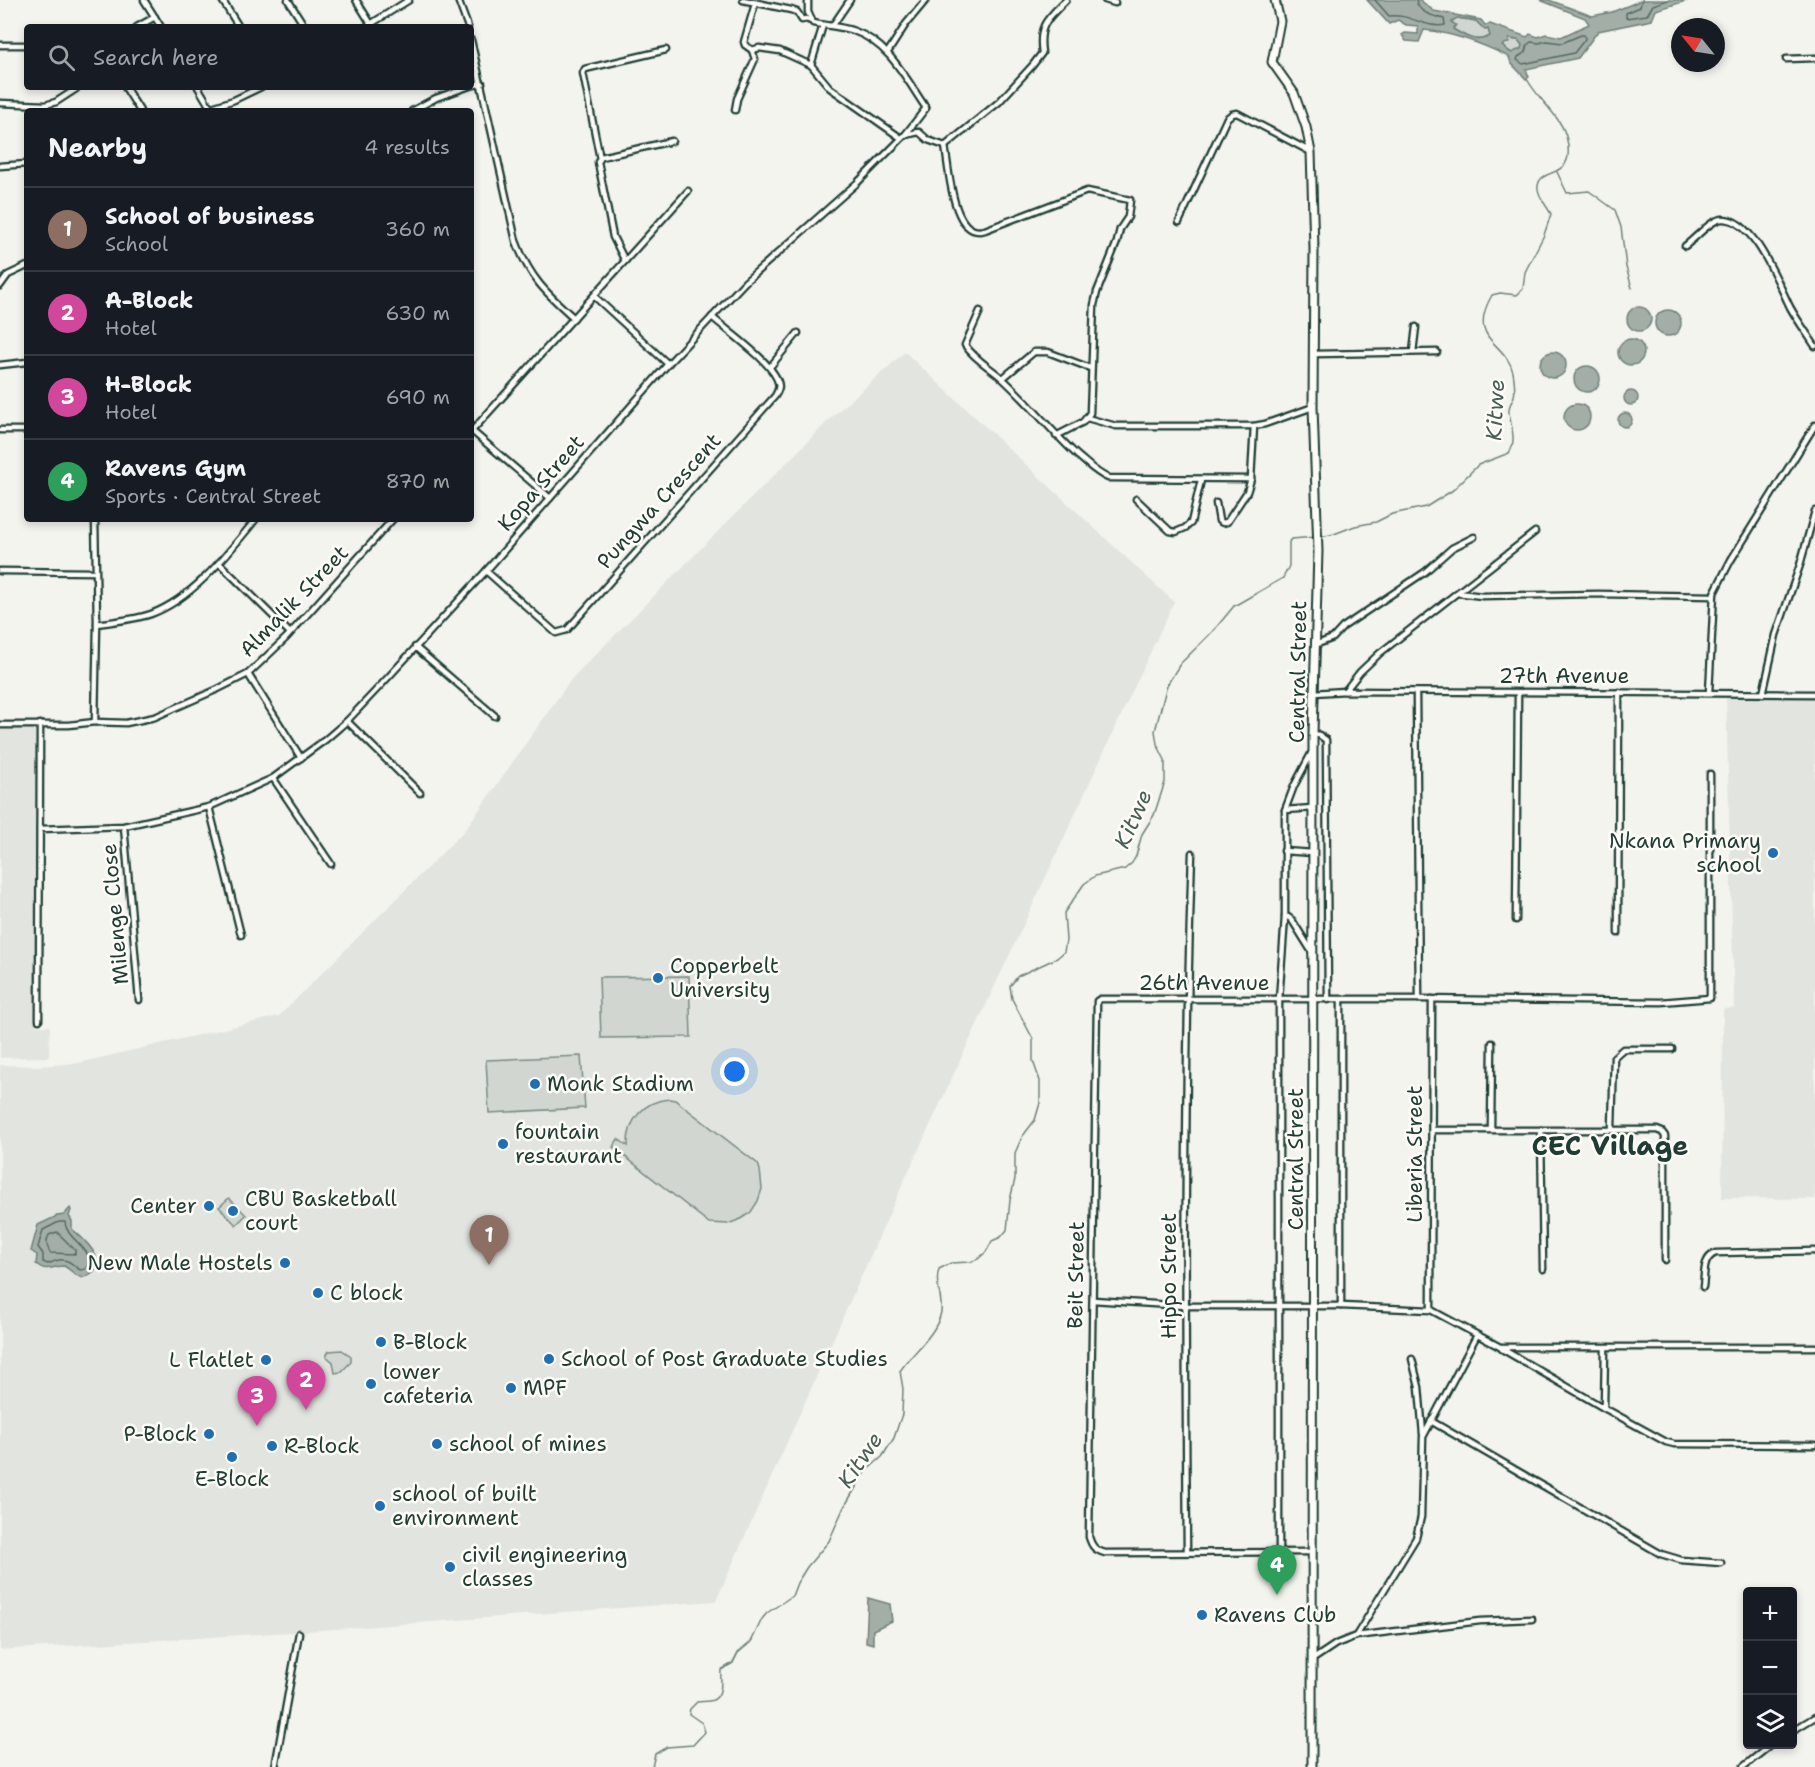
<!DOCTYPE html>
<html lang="en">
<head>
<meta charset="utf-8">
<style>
	body { margin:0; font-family:"Shantell Sans",sans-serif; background:#242831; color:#f1f3f6 }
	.controls { position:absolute; right:18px; bottom:18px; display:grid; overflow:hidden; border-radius:6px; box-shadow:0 3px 9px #0003 }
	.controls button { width:54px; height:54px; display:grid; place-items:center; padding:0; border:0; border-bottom:2px solid #363941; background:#171b24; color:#f1f3f6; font:30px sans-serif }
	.compass { position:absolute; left:1671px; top:18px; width:54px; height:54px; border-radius:50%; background:#171b24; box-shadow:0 3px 9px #0003; rotate:300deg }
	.you { position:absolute; left:735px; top:1072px; width:21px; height:21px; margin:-15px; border:4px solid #fff; border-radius:50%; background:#1a73e8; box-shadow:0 0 0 9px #1a73e833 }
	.badge { display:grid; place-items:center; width:39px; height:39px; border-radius:50%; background:#d93025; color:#fff; font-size:20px; font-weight:700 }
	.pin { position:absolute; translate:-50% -50px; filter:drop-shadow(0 2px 3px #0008) }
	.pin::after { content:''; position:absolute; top:32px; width:21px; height:18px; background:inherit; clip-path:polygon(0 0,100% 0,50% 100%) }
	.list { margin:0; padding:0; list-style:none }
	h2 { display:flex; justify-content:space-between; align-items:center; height:78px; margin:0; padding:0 24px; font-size:26px }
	h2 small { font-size:20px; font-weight:400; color:#9ea1a6 }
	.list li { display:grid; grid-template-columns:39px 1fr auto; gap:18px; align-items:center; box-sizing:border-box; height:84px; padding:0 24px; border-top:2px solid #363941 }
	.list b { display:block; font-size:22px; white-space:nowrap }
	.list p { margin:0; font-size:20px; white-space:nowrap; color:#9ea1a6 }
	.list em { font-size:20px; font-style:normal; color:#9ea1a6 }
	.icon { flex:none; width:33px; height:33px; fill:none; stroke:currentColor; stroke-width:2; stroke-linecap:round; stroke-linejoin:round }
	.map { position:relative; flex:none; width:1815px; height:1767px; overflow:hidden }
	.search { position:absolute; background:#171b24; box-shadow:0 3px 9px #0003; left:24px; top:24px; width:450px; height:66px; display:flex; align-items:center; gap:15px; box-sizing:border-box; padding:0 21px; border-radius:6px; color:#9ea1a6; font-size:22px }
	.panel { position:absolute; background:#171b24; box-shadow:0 3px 9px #0003; left:24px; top:108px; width:450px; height:414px; border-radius:6px }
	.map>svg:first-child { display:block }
	.built { fill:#e2e5df }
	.green { fill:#d1d6d1; stroke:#788a82; stroke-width:1.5 }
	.water { fill:#a3aea7; stroke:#6e8179; stroke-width:1.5; fill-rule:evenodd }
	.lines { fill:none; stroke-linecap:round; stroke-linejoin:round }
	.shore { stroke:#546a62; stroke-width:1.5 }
	.stream { stroke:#6e8179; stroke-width:1.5 }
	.street-casing { stroke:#1f3d34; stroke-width:9 }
	.secondary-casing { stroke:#1f3d34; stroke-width:11 }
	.street { stroke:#fdfcf7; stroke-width:4.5 }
	.secondary { stroke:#fdfcf7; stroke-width:7 }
	.poi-dot { fill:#1f6fb2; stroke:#fdfcf7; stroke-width:2 }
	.labels { text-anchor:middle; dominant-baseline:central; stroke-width:5; stroke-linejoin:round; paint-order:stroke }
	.street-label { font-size:21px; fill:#1f3d34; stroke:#fdfcf7 }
	.poi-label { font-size:21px; fill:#1f3d34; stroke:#fdfcf7; text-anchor:start }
	.water-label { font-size:22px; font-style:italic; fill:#475f56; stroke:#fdfcf7 }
	.district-label { font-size:27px; font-weight:bold; fill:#1f3d34; stroke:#fdfcf7 }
</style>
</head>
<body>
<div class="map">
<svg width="1815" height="1767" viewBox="0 0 1815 1767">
	<rect width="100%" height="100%" fill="#f4f4ef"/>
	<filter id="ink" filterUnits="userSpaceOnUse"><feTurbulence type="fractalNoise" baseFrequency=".0167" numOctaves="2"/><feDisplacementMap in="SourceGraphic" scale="12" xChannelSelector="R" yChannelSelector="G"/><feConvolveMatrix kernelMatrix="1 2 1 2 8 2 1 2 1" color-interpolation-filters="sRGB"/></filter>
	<g filter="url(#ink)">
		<g class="built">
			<path d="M905 352 1174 602 905 1179 716 1601 309 1631 0 1650V1065L39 1066 78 1063 279 1016 464 831 572 678 834 415Z"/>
			<path d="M1726 695 1815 698V1199L1722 1198 1723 1009 1734 1008Z"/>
			<path d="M0 726H39L36 1026H50L49 1057 0 1058Z"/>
		</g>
		<g class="green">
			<path d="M1457 18 1476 21 1485 30 1488 29 1490 36C1477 44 1464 36 1453 29L1451 22Z"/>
			<path d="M1509 39 1518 40 1522 45 1521 49 1512 53 1502 46Z"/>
			<path d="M689 976 691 1037 601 1038 599 977Z"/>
			<path d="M581 1056 585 1108 489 1113 486 1060Z"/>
			<path d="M669 1099 675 1100 758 1164 760 1170 762 1189 758 1201 751 1212 741 1219 728 1224 709 1223 613 1147 618 1139 628 1146C627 1120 644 1101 669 1099Z"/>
			<path d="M229 1198 246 1215 236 1225 219 1207Z"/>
			<path d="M342 1350 351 1356V1362L341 1372 335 1373 333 1362 326 1356 329 1351Z"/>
		</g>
		<g class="water">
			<path d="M1367 0H1420L1434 11 1481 20 1485 25 1490 24 1527 37 1530 34 1538 37 1546 34 1561 37 1589 24 1585 18 1540 0H1549L1592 16 1612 12 1642 0H1689L1656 10 1652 20 1598 31 1578 58 1526 69 1529 77 1526 79 1511 63 1509 57C1483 44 1453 33 1424 30L1419 42 1406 41 1402 35 1405 33 1418 34V26L1406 25 1398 20 1389 24ZM1457 18 1476 21 1485 30 1488 29 1490 36C1478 44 1464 36 1453 29L1456 25 1451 22ZM1509 39 1518 40 1522 45 1521 49 1511 53 1502 46 1504 44 1509 43Z"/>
			<circle cx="1639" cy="319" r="12"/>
			<circle cx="1668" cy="323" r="13"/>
			<circle cx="1631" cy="352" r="13"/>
			<circle cx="1553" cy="365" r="13"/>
			<circle cx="1587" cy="379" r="13"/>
			<circle cx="1631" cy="398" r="7"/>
			<circle cx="1577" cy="417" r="13"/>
			<circle cx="1625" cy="420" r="7"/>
			<path d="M70 1208 71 1210 69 1216 72 1221V1229C81 1237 107 1258 93 1272 89 1275 84 1279 80 1277 74 1275 70 1269 64 1266 52 1266 47 1273 36 1264L37 1255 31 1251 38 1225 57 1216 64 1215Z"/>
			<path d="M868 1598 890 1604 892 1621 873 1630V1644L866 1642Z"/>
		</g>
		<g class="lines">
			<g class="shore">
				<path d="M1375 0 1389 16C1409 13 1425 29 1445 25L1444 19C1433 16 1418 13 1416 0"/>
				<path d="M1642 0 1640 7 1626 13V18L1647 15 1653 5 1668 0"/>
				<path d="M1581 35H1584L1585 39 1574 53 1523 64 1517 60 1518 57 1526 52 1528 44 1531 42 1539 43 1547 41 1562 43Z"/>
				<path d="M59 1222H65C66 1240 93 1247 89 1266 76 1277 77 1261 63 1260 58 1259 53 1262 48 1264L43 1262V1254L38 1247 43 1230Z"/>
				<path d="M57 1232 75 1250V1254L50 1253C47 1245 45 1243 49 1235Z"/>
			</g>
			<g class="stream">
				<path d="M1557 172 1567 193 1589 191 1615 210 1621 227 1626 267 1632 288"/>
				<path d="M1321 537 1334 534 1355 526 1376 522 1392 514 1426 507 1453 490 1478 465 1509 453C1517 441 1511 426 1509 413 1508 405 1512 402 1514 396 1516 390 1514 379 1513 372 1505 340 1466 341 1492 295L1500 293 1517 295 1523 289 1525 272 1544 235 1551 214C1547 206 1539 198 1538 189 1536 165 1576 183 1567 140 1562 116 1538 100 1527 79"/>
				<path d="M652 1767 655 1754 667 1747 693 1745 705 1732 702 1723 689 1714 690 1709 697 1702C702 1701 708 1702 713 1700 724 1694 720 1680 721 1670L733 1663 738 1653 751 1642 762 1619 767 1613 792 1596 797 1583 807 1567 829 1541 843 1509 865 1472 882 1457 894 1438 902 1414 903 1389 900 1371C913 1352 937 1334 941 1312 943 1297 934 1283 939 1269L951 1263 970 1262 978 1259 986 1252 992 1241 1001 1237 1007 1230 1010 1200 1015 1179V1153L1022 1137 1035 1120 1040 1103V1081L1033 1061V1039L1012 999 1010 986 1018 976 1057 958 1064 952 1066 940 1064 913 1084 884 1095 876 1125 869 1132 863 1136 856 1142 834 1154 815 1165 782V760L1157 744 1155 731 1167 685 1180 664 1215 629 1234 606 1283 578 1289 566V542L1291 539 1316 537"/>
			</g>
			<defs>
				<g id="street">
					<path d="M144 0 161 27"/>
					<path d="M222 0 239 27"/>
					<path d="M288 0 305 27"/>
					<path d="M356 0 371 24"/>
					<path d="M458 0 468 27"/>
					<path d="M743 0 791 10 797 12 802 20 806 19 811 21"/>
					<path d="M1105 0 1115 3"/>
					<path d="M833 25 850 0"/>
					<path d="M137 27 155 17"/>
					<path d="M366 27 409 0"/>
					<path d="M471 40 516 241C529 277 546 293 574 318"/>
					<path d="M0 45H27"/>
					<path d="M752 50 745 45 744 42 755 4"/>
					<path d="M888 52 906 24 926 0"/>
					<path d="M1786 59 1815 58"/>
					<path d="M811 65 823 25"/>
					<path d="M471 86 482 83"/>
					<path d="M125 87 140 111"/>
					<path d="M198 87 210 107"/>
					<path d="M0 103 45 105 56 102 76 89"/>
					<path d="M735 110 737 99 755 59 752 50 759 48 780 51 811 65 830 88 901 138"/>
					<path d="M200 111 234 100 261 87"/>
					<path d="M412 111 436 98 467 87"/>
					<path d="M905 135 919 132 928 140 945 146"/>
					<path d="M945 146C949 168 952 240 985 230L1087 191 1130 200 1128 217 1120 229 1117 242 1097 292 1094 305 1090 413 1083 422 1056 436"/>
					<path d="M945 146 999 102 1032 66 1042 53C1038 25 1047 19 1066 0"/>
					<path d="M600 159 583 73 585 69 666 50"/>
					<path d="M0 166 27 164"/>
					<path d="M1179 222 1227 118 1232 114 1237 113 1311 152"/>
					<path d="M1685 246C1695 239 1710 220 1722 219 1753 217 1778 283 1790 307 1797 320 1807 333 1815 346"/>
					<path d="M625 261 613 237 598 162 601 157 672 141"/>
					<path d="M0 286 8 275 27 266"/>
					<path d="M594 296 668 364"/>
					<path d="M980 311 965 345C975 360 990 367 1003 379 1029 403 1052 432 1078 456 1088 464 1096 473 1108 478L1251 479 1254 426 1265 424 1313 407"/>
					<path d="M1413 352 1416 327"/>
					<path d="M1314 354 1437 352"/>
					<path d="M0 365 27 362"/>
					<path d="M770 367 798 333"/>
					<path d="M1003 378 1034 352H1048L1090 368"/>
					<path d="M1087 418 1116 426H1254"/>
					<path d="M0 430H27"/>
					<path d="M472 431 550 498"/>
					<path d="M471 432 688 191"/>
					<path d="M1136 499 1170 531 1176 532 1185 528 1191 523 1201 480"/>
					<path d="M1216 503 1219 521 1223 523 1227 522 1247 492 1251 479"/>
					<path d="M219 563 290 633"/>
					<path d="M0 571 95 572"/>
					<path d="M486 571 556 633 567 630 775 396C778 391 780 387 778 382 772 362 729 332 712 317"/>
					<path d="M1458 593 1482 596 1598 594 1713 596"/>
					<path d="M97 624C115 621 134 620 151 614 194 598 228 553 256 519"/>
					<path d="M1315 645 1333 638 1343 627 1425 572 1452 548 1474 537"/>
					<path d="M415 647 495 716"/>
					<path d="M248 674 301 758"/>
					<path d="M1345 691 1360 672 1380 653 1535 532"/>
					<path d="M1314 693 1345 691 1815 694"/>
					<path d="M1416 693 1419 999"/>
					<path d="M1709 693 1714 593 1731 560 1815 425"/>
					<path d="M1763 694 1776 635 1800 565 1815 511"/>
					<path d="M347 721 420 793"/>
					<path d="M95 722 97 624 95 519"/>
					<path d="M0 725H69L95 722 126 723 155 717 218 689 248 674 286 638 393 519"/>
					<path d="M1313 734 1319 735 1326 740 1328 1000"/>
					<path d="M273 778 331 864"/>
					<path d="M209 807 241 935"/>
					<path d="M1285 810 1313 808"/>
					<path d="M124 826 139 1000"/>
					<path d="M40 829 124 826 209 807 273 778 325 740 347 721 382 684 486 571 668 364 745 282 857 183 905 135 926 108C906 79 889 43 854 31 840 26 827 26 813 23L808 12V0"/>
					<path d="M1284 851 1313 853"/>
					<path d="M1285 917V810L1294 786 1312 752"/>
					<path d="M1516 920 1518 693"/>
					<path d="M1618 933 1619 692"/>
					<path d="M1341 1000V1306"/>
					<path d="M39 1020 40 724"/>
					<path d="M1612 1128 1614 1057 1623 1049H1672"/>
					<path d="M1491 1129 1492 1043"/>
					<path d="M1432 1130H1657L1662 1132 1665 1136V1260"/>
					<path d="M1541 1130 1543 1269"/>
					<path d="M1703 1287C1705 1274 1702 1258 1716 1253L1815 1251"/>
					<path d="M1093 1300 1185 1306H1341L1431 1310 1500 1347H1815"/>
					<path d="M1431 1310 1432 999"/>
					<path d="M1605 1348 1604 1408 1666 1442 1674 1444 1815 1445"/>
					<path d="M1502 1349 1604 1408"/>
					<path d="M1412 1359 1419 1387 1423 1434"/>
					<path d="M1431 1421 1661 1554 1681 1560 1721 1563"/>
					<path d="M1187 1552C1185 1319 1184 1086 1192 853"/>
					<path d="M1279 1552V1000L1285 917H1288L1292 920 1312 952"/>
					<path d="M1313 1552 1105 1553C1095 1550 1092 1547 1089 1537L1097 1001 1100 999H1419L1661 1002 1710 998V774"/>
					<path d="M1356 1636 1416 1538 1421 1517 1423 1437 1477 1335"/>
					<path d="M1312 1660 1336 1644 1356 1636 1480 1621 1532 1619"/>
					<path d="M1792 1731 1815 1717"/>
					<path d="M275 1767 299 1633"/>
					<path d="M1743 1767 1772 1744"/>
				</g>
				<path id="secondary" d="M1275 0 1280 21 1272 62 1294 93 1306 127 1311 152 1314 248 1313 407 1318 551 1313 734 1312 1767"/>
			</defs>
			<use href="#street" class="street-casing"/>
			<use href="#secondary" class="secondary-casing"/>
			<use href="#street" class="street"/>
			<use href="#secondary" class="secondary"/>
		</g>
	</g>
	<g class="poi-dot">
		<circle cx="1773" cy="853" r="6"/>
		<circle cx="658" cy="978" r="6"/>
		<circle cx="535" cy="1084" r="6"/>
		<circle cx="503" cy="1144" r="6"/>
		<circle cx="209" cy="1206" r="6"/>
		<circle cx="233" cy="1211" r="6"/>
		<circle cx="285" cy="1263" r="6"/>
		<circle cx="318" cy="1293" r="6"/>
		<circle cx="381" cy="1342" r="6"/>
		<circle cx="549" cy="1359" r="6"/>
		<circle cx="266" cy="1360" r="6"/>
		<circle cx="371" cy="1384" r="6"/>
		<circle cx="511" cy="1388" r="6"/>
		<circle cx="209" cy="1434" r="6"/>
		<circle cx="437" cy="1444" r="6"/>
		<circle cx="272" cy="1446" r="6"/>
		<circle cx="232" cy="1457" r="6"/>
		<circle cx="380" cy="1506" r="6"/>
		<circle cx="450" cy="1567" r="6"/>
		<circle cx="1202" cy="1615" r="6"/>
	</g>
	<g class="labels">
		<g class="street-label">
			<text transform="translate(541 483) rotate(-49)">Kopa Street</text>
			<text transform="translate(659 501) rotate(-48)">Pungwa Crescent</text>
			<text transform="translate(294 601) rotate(-46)">Almalik Street</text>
			<text transform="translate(1298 672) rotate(-89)">Central Street</text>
			<text x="1564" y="676">27th Avenue</text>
			<text transform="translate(115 914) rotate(-95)">Milenge Close</text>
			<text x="1204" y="983">26th Avenue</text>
			<text transform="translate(1415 1154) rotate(-90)">Liberia Street</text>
			<text transform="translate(1296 1159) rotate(-90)">Central Street</text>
			<text transform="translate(1076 1275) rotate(-89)">Beit Street</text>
			<text transform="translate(1169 1276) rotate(-90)">Hippo Street</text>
		</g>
		<g class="poi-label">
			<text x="1761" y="841" text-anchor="end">Nkana Primary<tspan x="1761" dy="24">school</tspan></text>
			<text x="670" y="966">Copperbelt<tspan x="670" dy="24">University</tspan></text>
			<text x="547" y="1084">Monk Stadium</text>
			<text x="515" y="1132">fountain<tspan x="515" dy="24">restaurant</tspan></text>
			<text x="245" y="1199">CBU Basketball<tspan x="245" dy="24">court</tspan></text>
			<text x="197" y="1206" text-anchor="end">Center</text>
			<text x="273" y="1263" text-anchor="end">New Male Hostels</text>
			<text x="330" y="1293">C block</text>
			<text x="393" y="1342">B-Block</text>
			<text x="561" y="1359">School of Post Graduate Studies</text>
			<text x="254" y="1360" text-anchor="end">L Flatlet</text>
			<text x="383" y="1372">lower<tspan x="383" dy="24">cafeteria</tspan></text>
			<text x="523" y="1388">MPF</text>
			<text x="197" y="1434" text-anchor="end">P-Block</text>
			<text x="449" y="1444">school of mines</text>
			<text x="284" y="1446">R-Block</text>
			<text x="232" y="1479" text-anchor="middle">E-Block</text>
			<text x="392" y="1494">school of built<tspan x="392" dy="24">environment</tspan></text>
			<text x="462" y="1555">civil engineering<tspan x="462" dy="24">classes</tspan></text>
			<text x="1214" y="1615">Ravens Club</text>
		</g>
		<g class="water-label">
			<text transform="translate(1495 410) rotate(-87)">Kitwe</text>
			<text transform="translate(1133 819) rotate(-66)">Kitwe</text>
			<text transform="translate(860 1460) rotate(-56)">Kitwe</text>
		</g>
		<g class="district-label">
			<text x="1610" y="1145">CEC Village</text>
		</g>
	</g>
</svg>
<div class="controls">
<button>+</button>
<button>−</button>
<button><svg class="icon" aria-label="layers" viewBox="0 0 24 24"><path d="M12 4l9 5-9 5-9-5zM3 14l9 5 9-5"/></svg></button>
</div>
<svg class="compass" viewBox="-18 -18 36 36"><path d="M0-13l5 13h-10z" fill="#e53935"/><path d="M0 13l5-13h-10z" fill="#9ea1a6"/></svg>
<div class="you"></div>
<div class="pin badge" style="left:489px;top:1265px;background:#8d6e63">1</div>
<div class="pin badge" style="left:306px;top:1410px;background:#d1479c">2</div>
<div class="pin badge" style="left:257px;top:1426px;background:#d1479c">3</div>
<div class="pin badge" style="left:1277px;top:1595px;background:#2e9e5b">4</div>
<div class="search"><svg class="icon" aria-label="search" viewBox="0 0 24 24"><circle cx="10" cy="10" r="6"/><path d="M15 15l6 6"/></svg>Search here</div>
<section class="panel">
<h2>Nearby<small>4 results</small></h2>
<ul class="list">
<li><span class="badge" style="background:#8d6e63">1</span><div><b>School of business</b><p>School</p></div><em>360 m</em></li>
<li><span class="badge" style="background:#d1479c">2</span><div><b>A-Block</b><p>Hotel</p></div><em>630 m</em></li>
<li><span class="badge" style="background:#d1479c">3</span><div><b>H-Block</b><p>Hotel</p></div><em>690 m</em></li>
<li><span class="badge" style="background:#2e9e5b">4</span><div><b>Ravens Gym</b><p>Sports · Central Street</p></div><em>870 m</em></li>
</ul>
</section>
</div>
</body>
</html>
